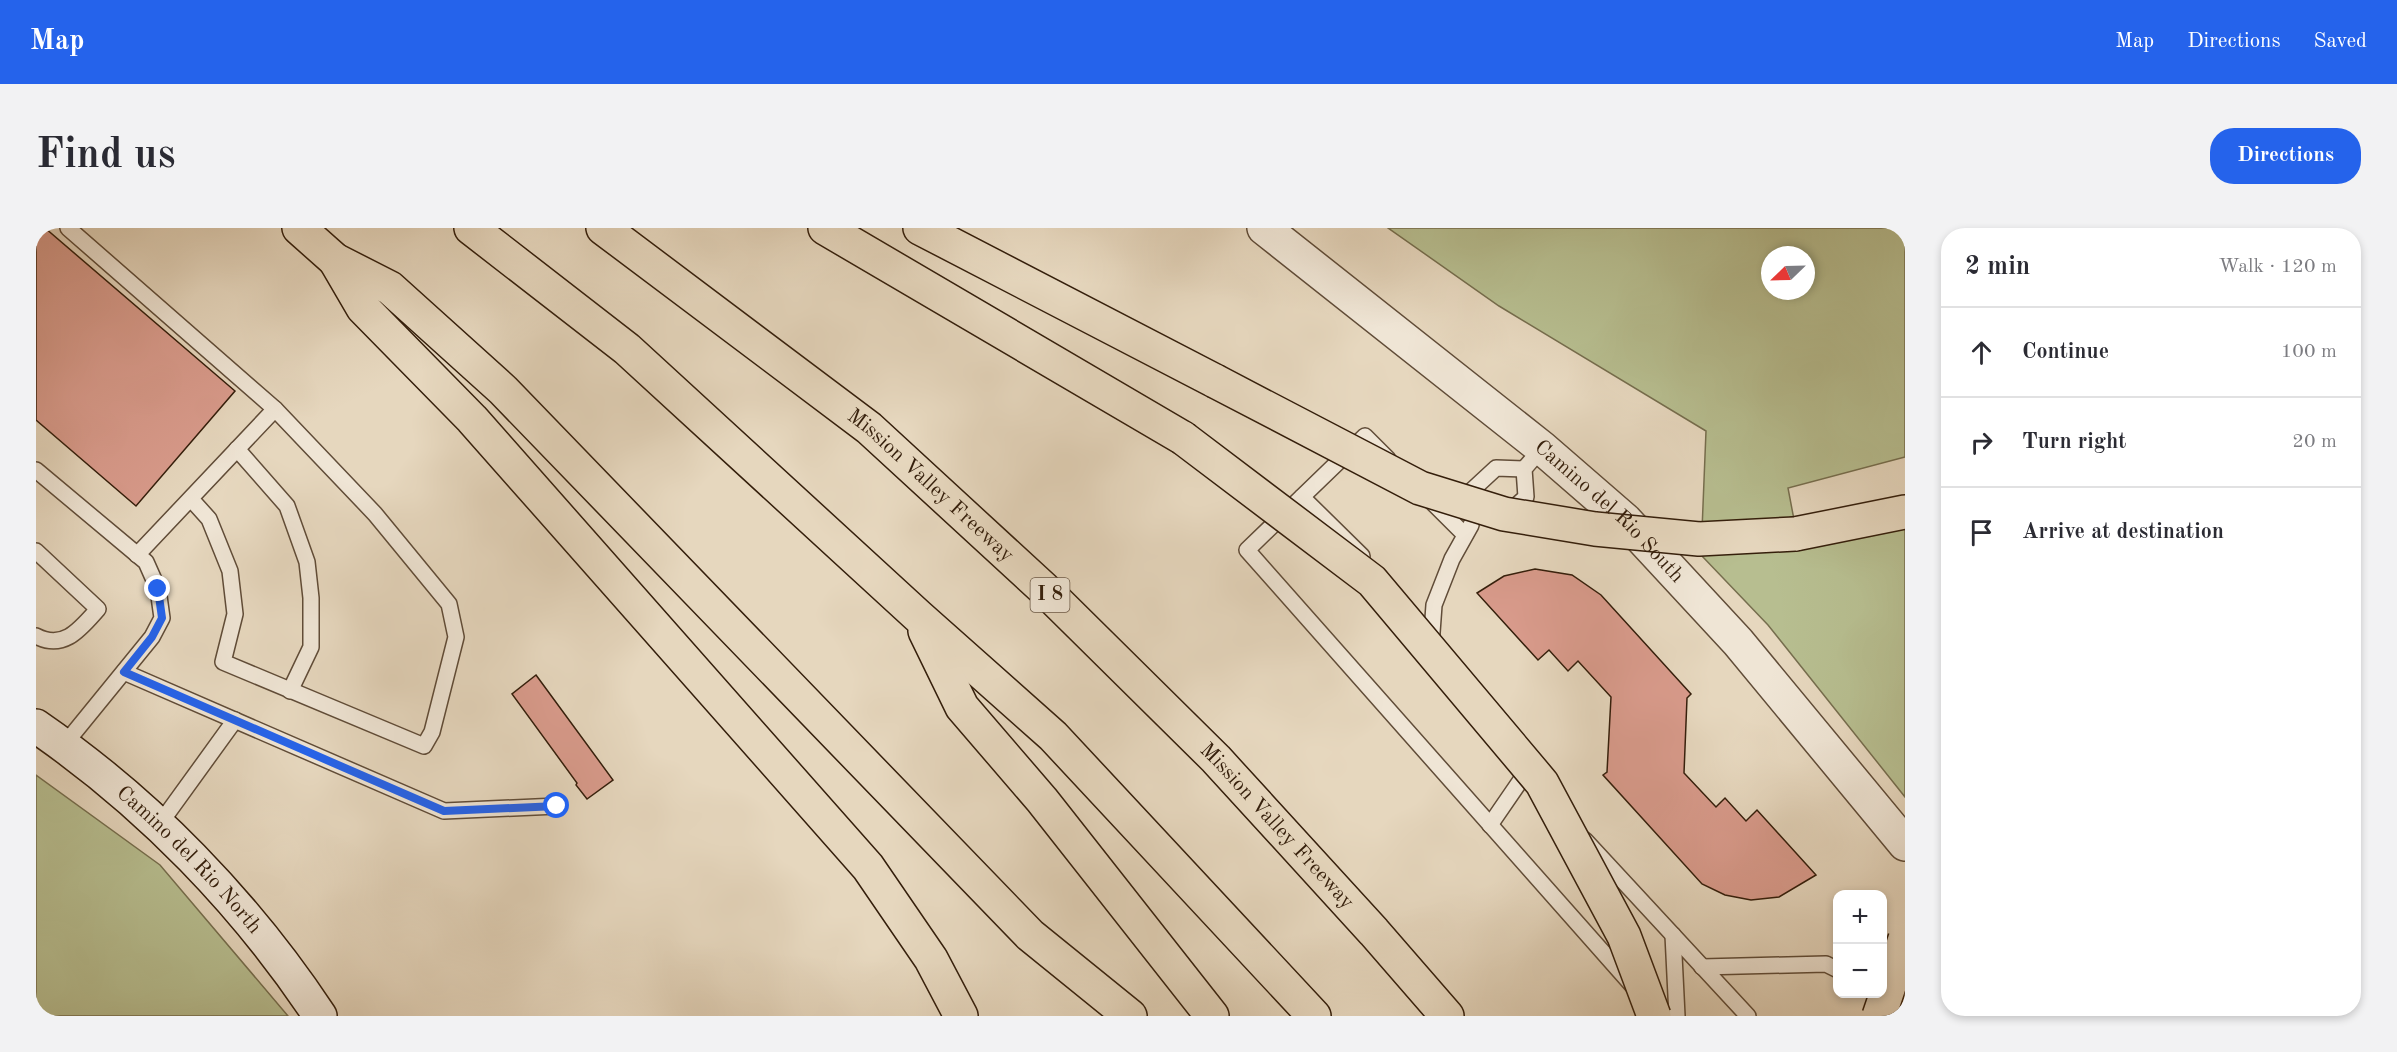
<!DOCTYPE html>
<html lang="en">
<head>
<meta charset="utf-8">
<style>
	body { margin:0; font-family:"Old Standard TT",serif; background:#f2f2f3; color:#2b2b33 }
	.controls { position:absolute; right:18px; bottom:18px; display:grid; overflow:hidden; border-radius:12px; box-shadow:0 3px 9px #0003 }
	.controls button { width:54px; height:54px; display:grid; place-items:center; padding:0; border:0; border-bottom:2px solid #e1e1e2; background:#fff; color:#2b2b33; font:30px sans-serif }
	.compass { position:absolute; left:1725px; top:18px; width:54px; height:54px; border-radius:50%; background:#fff; box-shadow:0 3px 9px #0003; rotate:247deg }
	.stop { position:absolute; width:18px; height:18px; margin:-14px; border:4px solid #2563eb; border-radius:50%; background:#fff }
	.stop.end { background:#2563eb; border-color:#fff; box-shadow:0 2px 6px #0008 }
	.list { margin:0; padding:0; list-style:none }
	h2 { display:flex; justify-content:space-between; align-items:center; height:78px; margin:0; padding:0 24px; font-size:26px }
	h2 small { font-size:20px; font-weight:400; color:#7c7c81 }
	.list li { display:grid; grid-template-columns:39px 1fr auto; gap:18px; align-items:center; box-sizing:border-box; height:90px; padding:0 24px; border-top:2px solid #e1e1e2 }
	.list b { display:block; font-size:22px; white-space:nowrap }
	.list em { font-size:20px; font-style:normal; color:#7c7c81 }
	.icon { flex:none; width:33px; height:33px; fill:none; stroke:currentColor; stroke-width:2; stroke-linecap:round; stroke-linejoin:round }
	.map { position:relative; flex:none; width:1869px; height:788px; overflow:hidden; border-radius:24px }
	header { display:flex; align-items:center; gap:36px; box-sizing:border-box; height:84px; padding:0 30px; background:#2563eb; color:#fff }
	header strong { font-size:28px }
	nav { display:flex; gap:33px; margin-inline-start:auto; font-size:21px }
	.intro { display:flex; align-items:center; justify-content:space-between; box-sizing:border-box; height:144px; padding:0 36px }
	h1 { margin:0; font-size:42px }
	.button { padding:15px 27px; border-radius:24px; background:#2563eb; color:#fff; font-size:21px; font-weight:700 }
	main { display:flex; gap:36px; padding:0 36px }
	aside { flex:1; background:#fff; border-radius:24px; box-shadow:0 3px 9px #0003 }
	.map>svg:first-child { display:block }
	.green { fill:#b7be90; stroke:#766e4e; stroke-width:1.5; fill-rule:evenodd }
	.building { fill:#d99b8c; stroke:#341e0b; stroke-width:1.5 }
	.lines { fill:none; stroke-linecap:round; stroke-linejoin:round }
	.service-casing { stroke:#604c38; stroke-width:18 }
	.tertiary-casing { stroke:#604c38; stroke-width:36 }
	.secondary-casing { stroke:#341e0b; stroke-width:36 }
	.motorway-casing { stroke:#341e0b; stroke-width:36 }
	.service { stroke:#efe5d5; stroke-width:15 }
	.tertiary { stroke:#efe5d5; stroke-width:33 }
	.secondary { stroke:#efe5d5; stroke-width:33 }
	.motorway { stroke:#e6d7be; stroke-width:33 }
	.motorway-bridge-casing { stroke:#341e0b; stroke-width:36; stroke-linecap:butt }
	.motorway-bridge { stroke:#e6d7be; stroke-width:33 }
	.route { stroke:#2563eb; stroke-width:8 }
	.labels { text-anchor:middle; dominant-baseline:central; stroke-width:6; stroke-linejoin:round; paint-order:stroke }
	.shield { fill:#efe5d5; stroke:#6c5a48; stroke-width:1.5 }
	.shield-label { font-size:20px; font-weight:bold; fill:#341e0b }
	.street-label { font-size:21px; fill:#341e0b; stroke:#efe5d5 }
</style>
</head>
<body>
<header>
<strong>Map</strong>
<nav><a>Map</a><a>Directions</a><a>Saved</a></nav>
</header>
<div class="intro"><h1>Find us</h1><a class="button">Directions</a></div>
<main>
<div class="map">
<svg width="1869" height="788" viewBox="0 0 1869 788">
	<rect width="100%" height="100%" fill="#e6d7be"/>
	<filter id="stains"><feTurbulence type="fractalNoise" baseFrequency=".00333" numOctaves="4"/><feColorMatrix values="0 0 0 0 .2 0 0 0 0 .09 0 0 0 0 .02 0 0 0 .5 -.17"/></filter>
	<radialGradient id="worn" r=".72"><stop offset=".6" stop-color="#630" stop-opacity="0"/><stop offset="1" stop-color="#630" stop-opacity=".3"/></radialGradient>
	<g class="green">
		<path d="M1352 0H1869V229L1752 260 1763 318 1869 296V569L1732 397 1665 327 1670 203 1463 78ZM1734 27H1770V63H1734Z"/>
		<path d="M0 547 124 637 252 788H0Z"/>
	</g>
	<g class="building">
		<path d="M0 0H9L199 163 100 278 0 192Z"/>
		<path d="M1499 341 1536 347 1565 367 1655 466 1651 470 1648 545 1680 579 1689 570 1710 593 1721 582 1780 647 1743 669 1715 672 1689 667 1666 656 1567 547 1571 544 1575 469 1542 433 1532 443 1513 422 1502 432 1441 365 1468 348Z"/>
		<path d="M500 447 577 552 551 571 540 557 541 555 476 466Z"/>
	</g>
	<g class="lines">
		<defs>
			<g id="service">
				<path d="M32 0 239 181"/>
				<path d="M201 221 251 278 271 334 275 370V419L254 463"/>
				<path d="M1352 231 1329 208 1211 322 1596 757"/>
				<path d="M0 242 110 334 122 361 126 390 116 409 28 517"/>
				<path d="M1266 269 1326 328"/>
				<path d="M1393 271 1429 307"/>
				<path d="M1434 276 1433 265 1460 240 1488 241"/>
				<path d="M1471 286 1490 269 1488 241 1506 220"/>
				<path d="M0 323 62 381C45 400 28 423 0 408"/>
				<path d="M101 327 239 181 339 286 413 376 420 409 396 504 388 518 187 434 199 386 194 343 173 291 155 271"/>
				<path d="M1395 418 1398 377 1416 331 1435 297"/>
				<path d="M88 444 408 583 521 578"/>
				<path d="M123 597 199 492"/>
				<path d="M1454 597 1489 546"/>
				<path d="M1549 612 1712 788"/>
				<path d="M1637 707 1641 788"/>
				<path d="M1666 739 1790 736 1802 742"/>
			</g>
			<g id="tertiary">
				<path id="s1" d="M1228 0 1506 220 1589 292 1702 414 1869 616"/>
			</g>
			<g id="secondary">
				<path id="s2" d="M0 498C112 575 209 675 284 788"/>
			</g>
			<g id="motorway">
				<path d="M263 0 299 32 354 60 467 162 994 707 1094 788"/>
				<path d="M435 0 591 121 882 388 1017 508 1278 788"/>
				<path id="s3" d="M567 0 833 200 1008 361 1180 531 1338 704 1411 788"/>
				<path d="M789 0 1147 210"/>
				<path d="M884 0 1179 153"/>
				<path d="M299 32 327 80 436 191 832 639 895 731 925 788"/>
				<path d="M1759 306 1869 284"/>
				<path d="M889 403 926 479 1006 572 1176 788"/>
			</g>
		</defs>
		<use href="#service" class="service-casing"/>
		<use href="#tertiary" class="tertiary-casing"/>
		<use href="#secondary" class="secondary-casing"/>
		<use href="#motorway" class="motorway-casing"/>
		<use href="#service" class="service"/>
		<use href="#tertiary" class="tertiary"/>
		<use href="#secondary" class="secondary"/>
		<use href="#motorway" class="motorway"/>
		<defs>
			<g id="motorway-bridge">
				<path d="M1179 153 1384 260 1468 286 1559 301 1663 311 1759 306"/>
				<path d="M1147 210 1336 353 1506 555 1588 708 1618 788"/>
				<path d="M1843 788 1869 711"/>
			</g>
		</defs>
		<use href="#motorway-bridge" class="motorway-bridge-casing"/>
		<use href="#motorway-bridge" class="motorway-bridge"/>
	</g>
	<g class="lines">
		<path class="route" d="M122 361 126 390 116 409 88 444 408 583 521 578"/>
	</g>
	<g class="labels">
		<rect class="shield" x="994.5" y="350" width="39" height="34" rx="4.5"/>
		<g class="shield-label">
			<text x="1014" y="367">I 8</text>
		</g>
		<g class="street-label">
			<text stroke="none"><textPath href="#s3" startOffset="417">Mission Valley Freeway</textPath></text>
			<text stroke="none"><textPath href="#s1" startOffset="447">Camino del Rio South</textPath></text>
			<text stroke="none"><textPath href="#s3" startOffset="903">Mission Valley Freeway</textPath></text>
			<text stroke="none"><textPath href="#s2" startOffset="204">Camino del Rio North</textPath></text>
		</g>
	</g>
	<rect width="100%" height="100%" filter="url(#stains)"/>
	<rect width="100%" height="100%" fill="url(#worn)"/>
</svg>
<div class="controls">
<button>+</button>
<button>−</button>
</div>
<svg class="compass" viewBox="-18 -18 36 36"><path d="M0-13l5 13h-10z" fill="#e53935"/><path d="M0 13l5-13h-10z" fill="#7c7c81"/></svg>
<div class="stop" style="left:521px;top:578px"></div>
<div class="stop end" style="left:122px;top:361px"></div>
</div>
<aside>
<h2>2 min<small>Walk · 120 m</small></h2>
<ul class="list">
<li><svg class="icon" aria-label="ahead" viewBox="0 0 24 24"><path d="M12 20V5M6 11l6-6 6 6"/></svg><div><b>Continue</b></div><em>100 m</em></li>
<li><svg class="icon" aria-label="right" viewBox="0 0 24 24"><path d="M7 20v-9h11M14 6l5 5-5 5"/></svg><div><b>Turn right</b></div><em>20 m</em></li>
<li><svg class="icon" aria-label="arrive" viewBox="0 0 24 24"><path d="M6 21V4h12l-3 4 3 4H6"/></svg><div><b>Arrive at destination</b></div></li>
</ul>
</aside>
</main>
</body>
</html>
